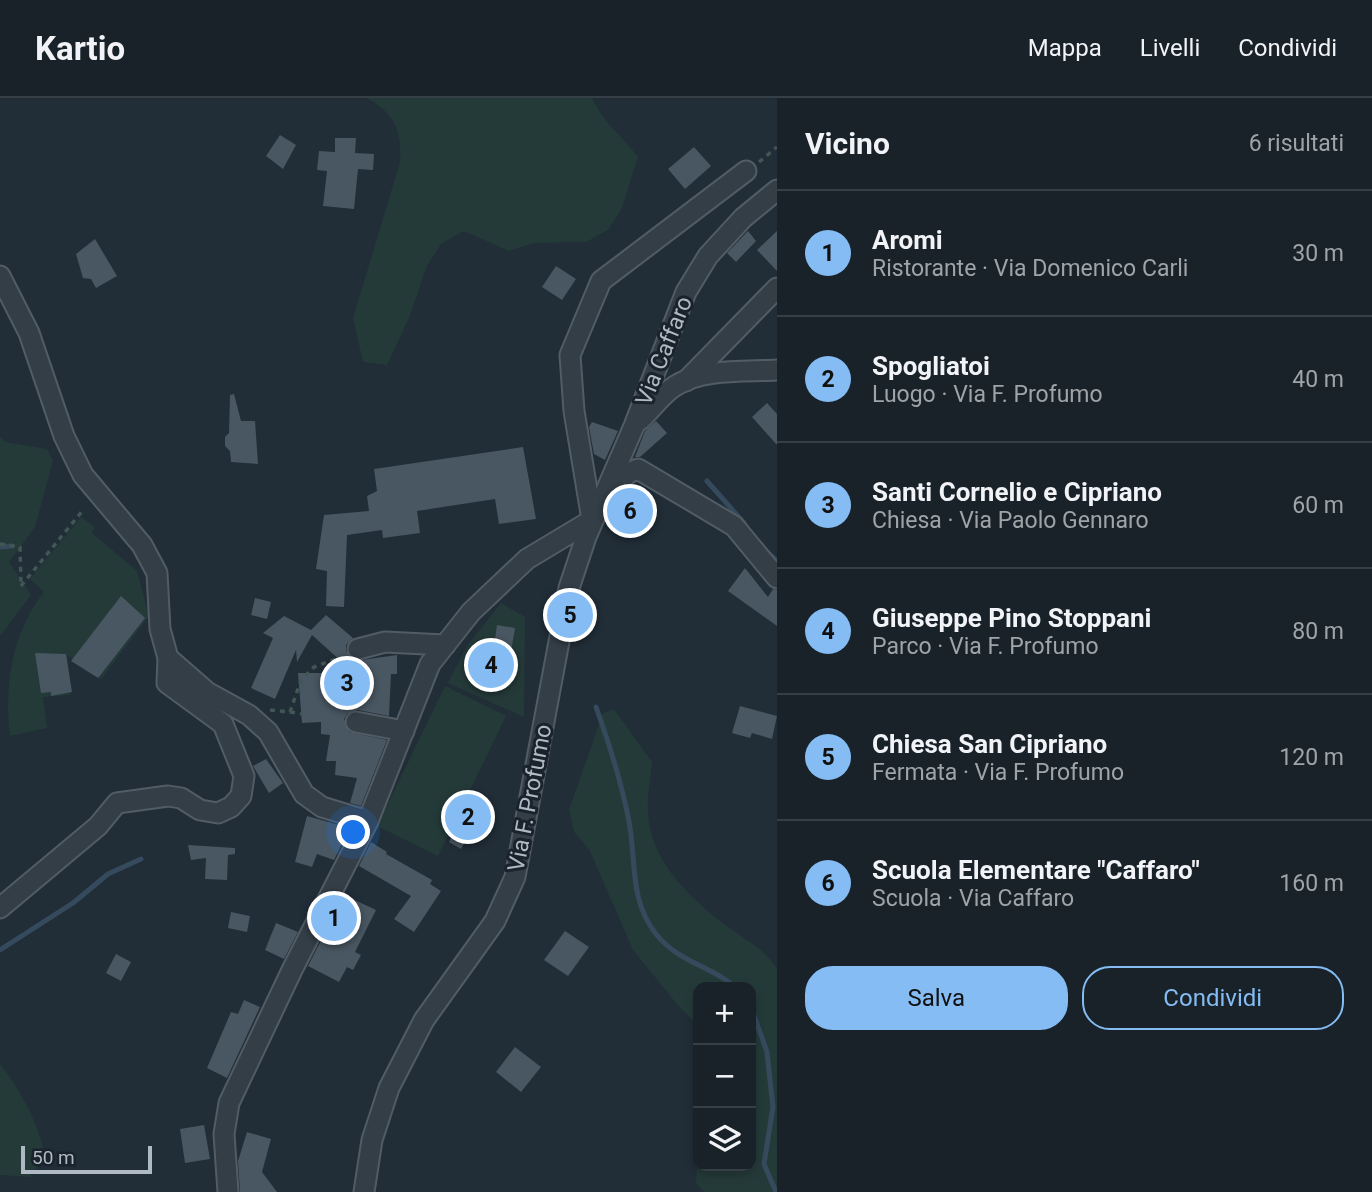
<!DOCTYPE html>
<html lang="it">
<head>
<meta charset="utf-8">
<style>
	body { margin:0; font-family:Roboto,sans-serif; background:#222a31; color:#f1f3f6 }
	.controls { position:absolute; right:21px; bottom:21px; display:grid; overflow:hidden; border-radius:14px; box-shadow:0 4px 10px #0003 }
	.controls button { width:63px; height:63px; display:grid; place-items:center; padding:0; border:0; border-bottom:2px solid #373f46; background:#192229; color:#f1f3f6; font:35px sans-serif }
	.scale { position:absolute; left:21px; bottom:18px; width:131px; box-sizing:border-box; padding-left:7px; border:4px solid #afb9c4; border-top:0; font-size:19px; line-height:24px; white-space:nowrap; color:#afb9c4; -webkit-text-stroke:5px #1a232c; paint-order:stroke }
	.you { position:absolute; left:354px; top:735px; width:24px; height:24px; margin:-18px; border:5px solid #fff; border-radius:50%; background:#1a73e8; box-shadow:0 0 0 10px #1a73e833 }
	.badge { display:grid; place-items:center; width:46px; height:46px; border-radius:50%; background:#84bcf3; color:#111; font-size:23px; font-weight:700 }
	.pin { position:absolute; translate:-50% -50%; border:4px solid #fff; box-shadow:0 2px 7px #0006 }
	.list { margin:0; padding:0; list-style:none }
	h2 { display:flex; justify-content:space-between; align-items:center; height:91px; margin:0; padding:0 28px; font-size:30px }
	h2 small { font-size:23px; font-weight:400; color:#9fa4a8 }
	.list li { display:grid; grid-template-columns:46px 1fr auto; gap:21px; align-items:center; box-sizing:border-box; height:126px; padding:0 28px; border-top:2px solid #373f46 }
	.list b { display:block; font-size:26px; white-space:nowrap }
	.list p { margin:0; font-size:23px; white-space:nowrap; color:#9fa4a8 }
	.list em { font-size:23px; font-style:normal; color:#9fa4a8 }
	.actions { display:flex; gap:14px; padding:21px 28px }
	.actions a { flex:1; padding:16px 0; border:2px solid #84bcf3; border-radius:28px; text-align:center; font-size:24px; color:#84bcf3 }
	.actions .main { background:#84bcf3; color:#111 }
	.icon { flex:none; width:38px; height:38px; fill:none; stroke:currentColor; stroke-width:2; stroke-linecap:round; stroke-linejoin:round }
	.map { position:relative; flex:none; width:777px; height:1094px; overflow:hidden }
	header { display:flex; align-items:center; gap:42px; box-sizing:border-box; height:98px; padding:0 35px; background:#192229; border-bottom:2px solid #373f46 }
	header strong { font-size:33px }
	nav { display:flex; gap:38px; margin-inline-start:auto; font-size:24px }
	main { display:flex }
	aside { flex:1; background:#192229 }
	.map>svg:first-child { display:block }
	.green { fill:#243a39 }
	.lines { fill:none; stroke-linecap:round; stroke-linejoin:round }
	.stream { stroke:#354b5d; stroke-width:5 }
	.building { fill:#495762 }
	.minor-casing { stroke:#525c65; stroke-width:23 }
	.path { stroke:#425656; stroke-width:3.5; stroke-dasharray:5 5; stroke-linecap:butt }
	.minor { stroke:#343e47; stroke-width:19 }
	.labels { text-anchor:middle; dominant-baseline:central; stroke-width:6; stroke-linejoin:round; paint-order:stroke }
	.street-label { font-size:23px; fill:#afb9c4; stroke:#1a232c }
</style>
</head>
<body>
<header>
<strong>Kartio</strong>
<nav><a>Mappa</a><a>Livelli</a><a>Condividi</a></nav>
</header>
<main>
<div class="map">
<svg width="777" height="1094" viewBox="0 0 777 1094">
	<rect width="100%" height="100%" fill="#212d37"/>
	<g class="green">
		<path d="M367 0H592C603 24 622 38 638 59L622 110 608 132 586 144 534 145 509 153 464 133 441 146 427 168 409 220 387 267 363 264 353 220 400 64C402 33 395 16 367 0Z"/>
		<path d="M0 339 6 344 47 351 53 363 35 429 9 464 31 497 0 538Z"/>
		<path d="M81 419 95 429 92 435 137 473 149 518 101 581 67 557 70 597 43 599 47 630 10 638C4 588 12 534 44 494L30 481Z"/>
		<path d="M501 505 525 519 524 619 448 585 466 549Z"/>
		<path d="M445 588 506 618 438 758 377 728Z"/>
		<path d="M614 611 652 664C651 680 647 697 648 713 649 763 691 801 728 829 746 842 766 852 777 871V1094H704L696 1085 698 1053V1068H751V889H698V928L676 905 633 852 589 751 574 734 569 712 603 615Z"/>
		<path d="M0 966C20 991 39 1026 45 1058L30 1079 0 1077Z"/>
	</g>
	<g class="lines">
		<g class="stream">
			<path d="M707 383 744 425"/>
			<path d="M0 449 12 448"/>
			<path d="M765 452 777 463"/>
			<path d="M596 609C609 645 620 680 628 718 637 759 628 801 656 836 679 865 712 868 735 889"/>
			<path d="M0 852 73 805 108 776 141 761"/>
			<path d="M751 909 767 954 773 1009 764 1066 776 1094"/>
		</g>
	</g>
	<g class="building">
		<path d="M280 37 296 47 283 71 266 58Z"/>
		<path d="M335 40H356L355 55 374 56 373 72 358 71 354 111 323 108 327 73 317 72 319 53 335 54Z"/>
		<path d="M694 49 711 68 685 91 668 71Z"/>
		<path d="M748 133 756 143 736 164 727 155Z"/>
		<path d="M777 133V173L757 152Z"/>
		<path d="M95 141 117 178 96 190 91 181 83 180 76 156Z"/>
		<path d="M556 168 576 181 562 202 542 189Z"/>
		<path d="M234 296 241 323H255L258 366 231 364 230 353 225 348V339L229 335 230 297Z"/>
		<path d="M767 305 777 316V347L752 319Z"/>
		<path d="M656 323 667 335 640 359H635L645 333Z"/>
		<path d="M592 324 618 333 605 362 594 356 589 329Z"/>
		<path d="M523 349 536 421 499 426 495 401 417 413 420 435 383 440 382 432 347 437 344 509 326 508 327 473 316 471 324 417 369 413 367 398 377 393 374 371Z"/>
		<path d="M628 397 639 406 625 425 613 415Z"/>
		<path d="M745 470 768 499 773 491 777 492V528L728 493Z"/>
		<path d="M121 498 145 520 98 580 71 563Z"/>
		<path d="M255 500 271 504 267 521 251 517Z"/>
		<path d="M326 517 353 540 346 547V553L354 563 397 557V576H391L389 618 358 612 347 616 344 621 349 634 387 642 361 708 350 705 357 680 335 677 336 663H326L330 637 321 636V624L302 625 298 575H323L325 571 342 564 312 537 297 564 296 552 275 601 251 590 273 540 263 535 284 518 311 532Z"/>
		<path d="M497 527 515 530 509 565 492 563Z"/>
		<path d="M35 555 66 556 72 594 51 598V594L41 595Z"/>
		<path d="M740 608 777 618 772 641 752 635 750 640 732 635Z"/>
		<path d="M266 661 283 685 269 695 253 668Z"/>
		<path d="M469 697 485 706 461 751 449 744Z"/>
		<path d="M307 718 350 730 334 762 317 756 312 769 295 764Z"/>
		<path d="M371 744 387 754 386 756 432 782 430 786 441 793 414 834 394 821 411 798 359 768Z"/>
		<path d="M188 747 235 750V756L228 757 227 782 205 781 206 760 191 762Z"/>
		<path d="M344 797 376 812 355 854 361 857 353 872 347 869 339 884 308 868Z"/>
		<path d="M231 814 250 818 247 834 228 830Z"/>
		<path d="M276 825 298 834 284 861 265 852Z"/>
		<path d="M565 833 589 849 568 878 544 862Z"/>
		<path d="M116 856 131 864 121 883 106 875Z"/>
		<path d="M244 902 260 909 227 980 207 970 231 914 238 916Z"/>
		<path d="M515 949 541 969 521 994 496 974Z"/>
		<path d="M204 1027 210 1061 185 1065 180 1031Z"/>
		<path d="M247 1034 271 1041 262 1074 277 1094H240L238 1063Z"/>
	</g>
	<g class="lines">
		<defs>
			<g id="minor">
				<path d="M0 178 29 235 64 338 83 377 142 447 157 475 160 531 168 560 207 594 249 617 268 634 304 696 322 709 368 723"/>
				<path d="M686 283 777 190"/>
				<path d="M640 322C651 312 662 296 675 288 702 270 746 274 777 272"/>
				<path d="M610 393 628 375 638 371 734 428 777 480"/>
				<path d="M358 551 385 544 445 547"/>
				<path d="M356 624 404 633"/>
				<path d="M0 810 98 728 117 705 168 698 181 700 200 712 218 715 231 709 241 698 244 678 223 626 167 585 168 560"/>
				<path d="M228 1094 224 1036 229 1005 292 872 368 723 430 566 471 514 527 461 592 422 574 313 570 257 601 183 746 73"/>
				<path d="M364 1094 372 1042 389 990 424 922 495 823 515 779 569 490 586 439 634 328 686 194 708 158 743 120 777 92"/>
			</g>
		</defs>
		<use href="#minor" class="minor-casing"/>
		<g class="path">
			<path d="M759 64 777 49"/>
			<path d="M0 446 20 449 21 486"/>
			<path d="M21 488 84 411"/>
			<path d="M270 612 290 614 301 582 314 569 344 558"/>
			<path d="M290 614 302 616"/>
		</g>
		<use href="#minor" class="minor"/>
	</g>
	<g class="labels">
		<g class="street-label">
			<text transform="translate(664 253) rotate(-68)">Via Caffaro</text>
			<text transform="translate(530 700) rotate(-79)">Via F. Profumo</text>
		</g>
	</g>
</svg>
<div class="controls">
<button>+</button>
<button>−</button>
<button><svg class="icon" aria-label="layers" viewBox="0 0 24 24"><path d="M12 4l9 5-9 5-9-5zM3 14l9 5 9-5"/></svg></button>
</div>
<div class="scale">50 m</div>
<div class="you"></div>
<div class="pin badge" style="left:334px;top:820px">1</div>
<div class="pin badge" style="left:468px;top:719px">2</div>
<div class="pin badge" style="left:347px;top:585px">3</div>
<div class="pin badge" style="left:491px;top:567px">4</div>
<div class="pin badge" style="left:570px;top:517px">5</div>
<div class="pin badge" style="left:630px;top:413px">6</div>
</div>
<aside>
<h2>Vicino<small>6 risultati</small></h2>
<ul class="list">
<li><span class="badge">1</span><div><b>Aromi</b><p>Ristorante · Via Domenico Carli</p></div><em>30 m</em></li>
<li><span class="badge">2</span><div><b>Spogliatoi</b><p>Luogo · Via F. Profumo</p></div><em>40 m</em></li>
<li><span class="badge">3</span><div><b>Santi Cornelio e Cipriano</b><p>Chiesa · Via Paolo Gennaro</p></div><em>60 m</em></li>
<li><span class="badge">4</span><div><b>Giuseppe Pino Stoppani</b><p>Parco · Via F. Profumo</p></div><em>80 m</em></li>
<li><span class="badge">5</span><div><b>Chiesa San Cipriano</b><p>Fermata · Via F. Profumo</p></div><em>120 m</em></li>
<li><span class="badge">6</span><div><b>Scuola Elementare &quot;Caffaro&quot;</b><p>Scuola · Via Caffaro</p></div><em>160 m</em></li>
</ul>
<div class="actions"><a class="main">Salva</a><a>Condividi</a></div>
</aside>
</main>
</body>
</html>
